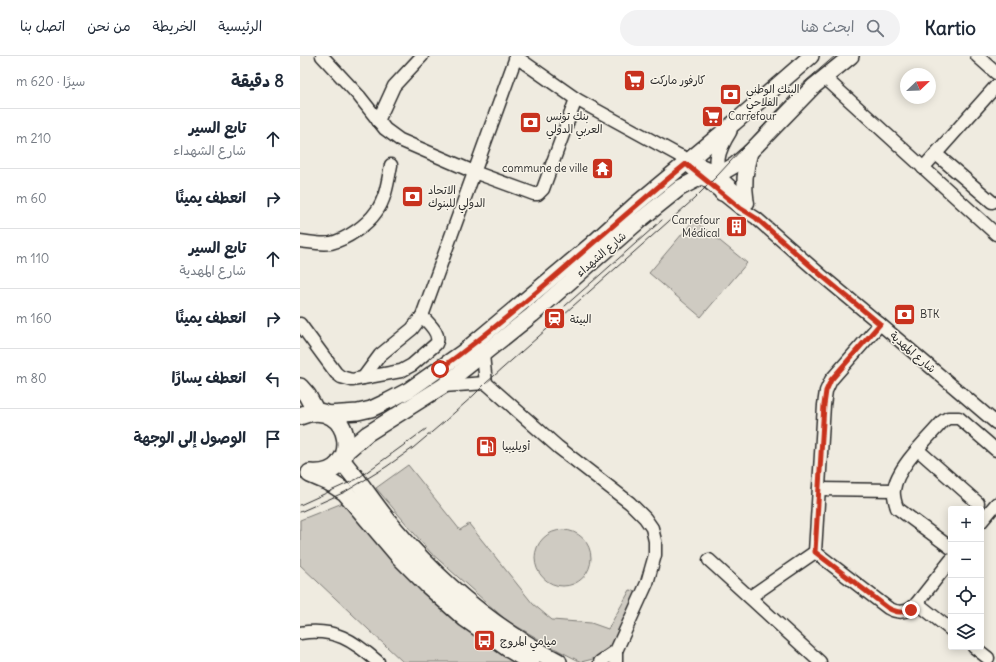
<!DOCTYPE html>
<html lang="ar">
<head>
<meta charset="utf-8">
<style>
	body { margin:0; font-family:Delius,"Playpen Sans Arabic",sans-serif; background:#f2f2f3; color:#1f2937; direction:rtl }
	.controls { position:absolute; right:12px; bottom:12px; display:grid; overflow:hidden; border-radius:4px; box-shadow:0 2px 10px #0003 }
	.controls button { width:36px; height:36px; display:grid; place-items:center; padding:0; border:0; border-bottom:1px solid #e0e1e3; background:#fff; color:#1f2937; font:20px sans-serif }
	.compass { position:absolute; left:600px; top:12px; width:36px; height:36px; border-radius:50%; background:#fff; box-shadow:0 2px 10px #0003; rotate:67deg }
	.stop { position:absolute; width:12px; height:12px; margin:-9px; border:3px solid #c8321e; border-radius:50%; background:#fff }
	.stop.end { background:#c8321e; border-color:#fff; box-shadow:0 1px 4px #0008 }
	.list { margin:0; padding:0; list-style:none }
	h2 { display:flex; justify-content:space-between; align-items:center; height:52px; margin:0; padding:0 16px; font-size:17px }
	h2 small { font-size:13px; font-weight:400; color:#747a83 }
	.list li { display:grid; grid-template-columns:26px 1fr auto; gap:12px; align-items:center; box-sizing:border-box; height:60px; padding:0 16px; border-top:1px solid #e0e1e3 }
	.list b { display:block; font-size:15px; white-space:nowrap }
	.list p { margin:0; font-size:13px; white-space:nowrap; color:#747a83 }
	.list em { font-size:13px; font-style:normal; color:#747a83 }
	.icon { flex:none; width:22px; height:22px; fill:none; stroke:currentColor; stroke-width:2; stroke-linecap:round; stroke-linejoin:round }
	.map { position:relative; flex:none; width:696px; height:606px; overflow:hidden; direction:ltr }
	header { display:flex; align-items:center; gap:24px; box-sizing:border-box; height:56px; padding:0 20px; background:#fff; border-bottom:1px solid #e0e1e3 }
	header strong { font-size:19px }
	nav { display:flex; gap:22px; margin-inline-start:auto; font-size:14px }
	.search { width:280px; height:36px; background:#f2f2f3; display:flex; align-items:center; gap:10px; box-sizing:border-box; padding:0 14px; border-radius:22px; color:#747a83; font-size:15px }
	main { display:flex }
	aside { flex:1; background:#fff }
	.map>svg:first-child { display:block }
	.green { fill:#cfcbc2; stroke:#7d7b76 }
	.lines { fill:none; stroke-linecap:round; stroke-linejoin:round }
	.minor-casing { stroke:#2b2b2b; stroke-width:15 }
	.major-casing { stroke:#2b2b2b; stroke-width:18 }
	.highway-casing { stroke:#2b2b2b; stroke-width:20 }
	.minor { stroke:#f7f3e8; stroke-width:12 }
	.major { stroke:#f7f3e8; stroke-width:15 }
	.highway { stroke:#f7f3e8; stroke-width:17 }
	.tram { stroke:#2b2b2b; stroke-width:1 }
	.route { stroke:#c8321e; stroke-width:5 }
	.labels { text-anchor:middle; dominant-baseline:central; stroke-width:3; stroke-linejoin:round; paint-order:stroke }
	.poi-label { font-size:11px; fill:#2b2b2b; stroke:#f7f3e8; text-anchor:start }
	.street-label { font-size:11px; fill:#2b2b2b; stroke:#f7f3e8 }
</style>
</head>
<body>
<header>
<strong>Kartio</strong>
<div class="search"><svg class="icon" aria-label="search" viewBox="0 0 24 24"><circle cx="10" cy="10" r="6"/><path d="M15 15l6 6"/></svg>ابحث هنا</div>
<nav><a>الرئيسية</a><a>الخريطة</a><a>من نحن</a><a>اتصل بنا</a></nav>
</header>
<main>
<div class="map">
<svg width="696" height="606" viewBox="0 0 696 606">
	<rect width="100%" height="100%" fill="#efebe0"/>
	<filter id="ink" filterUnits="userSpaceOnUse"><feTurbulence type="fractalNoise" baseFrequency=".025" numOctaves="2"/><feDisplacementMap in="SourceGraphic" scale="8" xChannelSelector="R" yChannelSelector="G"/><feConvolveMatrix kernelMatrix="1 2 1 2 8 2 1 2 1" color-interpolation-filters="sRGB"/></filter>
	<g filter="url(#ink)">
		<g class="green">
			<path d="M394 164 447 207 401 261 349 217Z"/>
			<path d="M108 409 160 474 169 468 233 548 252 564 291 567 308 573 330 534 337 536 310 592 301 601 281 606 254 592 206 564 130 496 76 432Z"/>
			<path d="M45 446 129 542 197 595 215 606H103L0 509V464Z"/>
			<circle cx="263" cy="502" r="28"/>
		</g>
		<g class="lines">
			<defs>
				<g id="minor">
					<path d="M22 0 59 40 85 73 100 84 174 116 234 138H238L243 133 276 43"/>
					<path d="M215 0 276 43 380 100 408 112 418 119 448 147"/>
					<path d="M677 0 696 17"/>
					<path d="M524 21 696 178"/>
					<path d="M78 65 94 30 122 0"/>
					<path d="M636 98 692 146"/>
					<path d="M380 100 386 108 410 128 440 152 456 162 521 219 580 268 696 367"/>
					<path d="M623 112 696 30"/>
					<path d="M0 185C10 186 21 189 31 187 47 183 67 169 76 156 86 143 88 124 91 109"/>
					<path d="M0 268 36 317 41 321 52 324 101 315 112 309 136 288C142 278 128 267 122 260"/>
					<path d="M580 268 531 324 526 335 524 349 515 496 588 552C599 558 608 557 617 547L651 504"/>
					<path d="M183 299 186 327 258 391 330 447 345 462 352 472 355 485V499L347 527 316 595V606"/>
					<path d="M63 322 80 299 112 273 122 260 216 1"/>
					<path d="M143 330 186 327"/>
					<path d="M618 394 678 447"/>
					<path d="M519 433 593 434"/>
					<path d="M681 466 696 448"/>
					<path d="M651 492 597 452C595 446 593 440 594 434 596 412 629 381 643 365L648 362H659L696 394"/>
					<path d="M409 504 520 606"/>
					<path d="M450 541 515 496"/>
					<path d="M617 547 651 574"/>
					<path d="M0 577C34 571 54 585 78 606"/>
					<path d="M674 591 688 602"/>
					<path d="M300 606 316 595"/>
				</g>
				<g id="major">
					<path d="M422 137C416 108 412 102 429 75"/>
					<path d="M446 145C443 128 445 113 450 96"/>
					<path d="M27 358 58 356 71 353 88 345 109 334 162 297 291 189 335 149 434 67 511 0"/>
					<path d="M46 396 67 378 143 330 232 259 340 164 380 132 401 121 418 119 435 109 450 96 514 30 551 0"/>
				</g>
				<g id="highway">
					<path d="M0 331 7 339 16 356"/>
					<path d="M0 360C53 338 65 423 10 417"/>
					<path d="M41 404C61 427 76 452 95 474 140 527 196 574 258 606"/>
					<path d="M10 418 31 427 45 436 100 501 129 530 165 562 211 594 231 606"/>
				</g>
			</defs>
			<use href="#minor" class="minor-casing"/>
			<use href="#major" class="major-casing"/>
			<use href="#highway" class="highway-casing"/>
			<use href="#minor" class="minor"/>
			<use href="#major" class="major"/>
			<use href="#highway" class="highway"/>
			<g class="tram">
				<path d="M265 250 362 164"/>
				<path d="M0 449 57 423 126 373"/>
				<path d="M0 456 45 436 86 411 113 392 145 365 174 339 186 327 394 143 418 119 499 31 535 0"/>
			</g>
		</g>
	</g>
	<g class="lines" filter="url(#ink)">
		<path class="route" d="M140 313C227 250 303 175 386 108L440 152 456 162 521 219 580 268 531 324 526 335 524 349 515 496 588 552C597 557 602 557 611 554"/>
	</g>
	<defs>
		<symbol id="supermarket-square" viewBox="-11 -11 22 22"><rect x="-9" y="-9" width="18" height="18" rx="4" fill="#c8321e" stroke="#f7f3e8"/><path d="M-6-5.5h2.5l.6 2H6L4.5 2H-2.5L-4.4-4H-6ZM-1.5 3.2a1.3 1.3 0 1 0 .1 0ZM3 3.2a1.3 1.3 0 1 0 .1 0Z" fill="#fff"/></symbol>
		<symbol id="bank-square" viewBox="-11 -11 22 22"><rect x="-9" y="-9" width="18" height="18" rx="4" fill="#c8321e" stroke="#f7f3e8"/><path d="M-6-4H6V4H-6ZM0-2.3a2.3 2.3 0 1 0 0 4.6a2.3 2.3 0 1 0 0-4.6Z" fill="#fff"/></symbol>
		<symbol id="temple-square" viewBox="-11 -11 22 22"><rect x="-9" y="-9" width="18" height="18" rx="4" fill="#c8321e" stroke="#f7f3e8"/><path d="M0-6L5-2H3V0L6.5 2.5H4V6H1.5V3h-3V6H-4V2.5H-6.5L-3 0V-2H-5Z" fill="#fff"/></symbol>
		<symbol id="building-square" viewBox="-11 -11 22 22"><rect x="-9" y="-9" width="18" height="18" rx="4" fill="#c8321e" stroke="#f7f3e8"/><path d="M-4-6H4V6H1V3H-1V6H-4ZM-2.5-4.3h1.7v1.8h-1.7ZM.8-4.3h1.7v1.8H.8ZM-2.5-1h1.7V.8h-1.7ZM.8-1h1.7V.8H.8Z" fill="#fff"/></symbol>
		<symbol id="station-square" viewBox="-11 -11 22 22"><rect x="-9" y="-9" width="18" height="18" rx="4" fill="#c8321e" stroke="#f7f3e8"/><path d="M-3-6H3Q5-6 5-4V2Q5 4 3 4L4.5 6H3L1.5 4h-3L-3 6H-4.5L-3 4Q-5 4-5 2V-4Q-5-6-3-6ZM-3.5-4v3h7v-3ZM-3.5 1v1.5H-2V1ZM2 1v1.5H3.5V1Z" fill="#fff"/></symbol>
		<symbol id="fuel-square" viewBox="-11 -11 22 22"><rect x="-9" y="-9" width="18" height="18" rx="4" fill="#c8321e" stroke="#f7f3e8"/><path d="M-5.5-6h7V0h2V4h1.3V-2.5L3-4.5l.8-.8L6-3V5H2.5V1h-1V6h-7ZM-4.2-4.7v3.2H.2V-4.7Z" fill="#fff"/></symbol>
		<symbol id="bus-square" viewBox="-11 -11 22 22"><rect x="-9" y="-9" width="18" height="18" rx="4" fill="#c8321e" stroke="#f7f3e8"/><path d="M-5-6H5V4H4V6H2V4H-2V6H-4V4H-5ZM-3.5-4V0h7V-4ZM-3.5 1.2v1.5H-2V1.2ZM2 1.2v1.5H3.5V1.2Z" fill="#fff"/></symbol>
	</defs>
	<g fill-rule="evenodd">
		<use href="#supermarket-square" x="322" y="12" width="25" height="25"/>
		<use href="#bank-square" x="418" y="26" width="25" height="25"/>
		<use href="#supermarket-square" x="400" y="48" width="25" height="25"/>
		<use href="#bank-square" x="218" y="54" width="25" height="25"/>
		<use href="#temple-square" x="290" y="100" width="25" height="25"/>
		<use href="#bank-square" x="100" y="128" width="25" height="25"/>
		<use href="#building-square" x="424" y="158" width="25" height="25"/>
		<use href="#bank-square" x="592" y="246" width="25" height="25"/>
		<use href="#station-square" x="242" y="250" width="25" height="25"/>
		<use href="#fuel-square" x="174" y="378" width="25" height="25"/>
		<use href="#bus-square" x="172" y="572" width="25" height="25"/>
	</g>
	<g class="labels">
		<g class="poi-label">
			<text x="350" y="24">كارفور ماركت</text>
			<text x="446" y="33">البنك الوطني<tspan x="446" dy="13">الفلاحي</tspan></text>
			<text x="246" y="60">بنك تونس<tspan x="246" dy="13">العربي الدولي</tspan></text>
			<text x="428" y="60">Carrefour</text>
			<text x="288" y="112" text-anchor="end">commune de ville</text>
			<text x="128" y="134">الاتحاد<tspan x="128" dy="13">الدولي للبنوك</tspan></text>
			<text x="420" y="164" text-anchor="end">Carrefour<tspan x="420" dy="13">Médical</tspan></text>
			<text x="620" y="258">BTK</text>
			<text x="270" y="263">البيئة</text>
			<text x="202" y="390">أويليبيا</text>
			<text x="200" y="585">ميامي المروج</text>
		</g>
		<g class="street-label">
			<text transform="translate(301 198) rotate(-41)">شارع الشهداء</text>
			<text transform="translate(613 296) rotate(41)">شارع المهدية</text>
		</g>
	</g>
</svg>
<div class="controls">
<button>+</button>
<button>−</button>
<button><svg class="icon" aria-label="locate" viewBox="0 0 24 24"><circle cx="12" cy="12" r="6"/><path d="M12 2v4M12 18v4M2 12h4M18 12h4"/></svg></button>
<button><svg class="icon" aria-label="layers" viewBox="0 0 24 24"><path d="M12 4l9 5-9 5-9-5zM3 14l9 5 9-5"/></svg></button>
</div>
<svg class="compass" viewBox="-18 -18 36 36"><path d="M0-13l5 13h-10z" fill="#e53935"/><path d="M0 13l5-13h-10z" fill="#747a83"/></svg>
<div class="stop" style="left:140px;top:313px"></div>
<div class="stop end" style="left:611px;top:554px"></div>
</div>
<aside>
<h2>8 دقيقة<small>سيرًا · 620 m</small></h2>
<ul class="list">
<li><svg class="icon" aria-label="ahead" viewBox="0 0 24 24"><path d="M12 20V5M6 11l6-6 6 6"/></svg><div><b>تابع السير</b><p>شارع الشهداء</p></div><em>210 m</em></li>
<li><svg class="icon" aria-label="right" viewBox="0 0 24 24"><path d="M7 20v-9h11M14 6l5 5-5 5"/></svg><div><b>انعطف يمينًا</b></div><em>60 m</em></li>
<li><svg class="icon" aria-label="ahead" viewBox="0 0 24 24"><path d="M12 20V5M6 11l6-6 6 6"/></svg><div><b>تابع السير</b><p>شارع المهدية</p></div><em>110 m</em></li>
<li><svg class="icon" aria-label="right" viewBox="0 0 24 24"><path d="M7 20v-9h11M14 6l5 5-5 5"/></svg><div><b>انعطف يمينًا</b></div><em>160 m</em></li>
<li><svg class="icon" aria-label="left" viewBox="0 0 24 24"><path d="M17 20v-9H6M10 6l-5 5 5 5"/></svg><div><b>انعطف يسارًا</b></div><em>80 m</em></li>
<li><svg class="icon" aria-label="arrive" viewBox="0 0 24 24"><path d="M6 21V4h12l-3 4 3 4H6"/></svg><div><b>الوصول إلى الوجهة</b></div></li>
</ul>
</aside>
</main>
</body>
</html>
